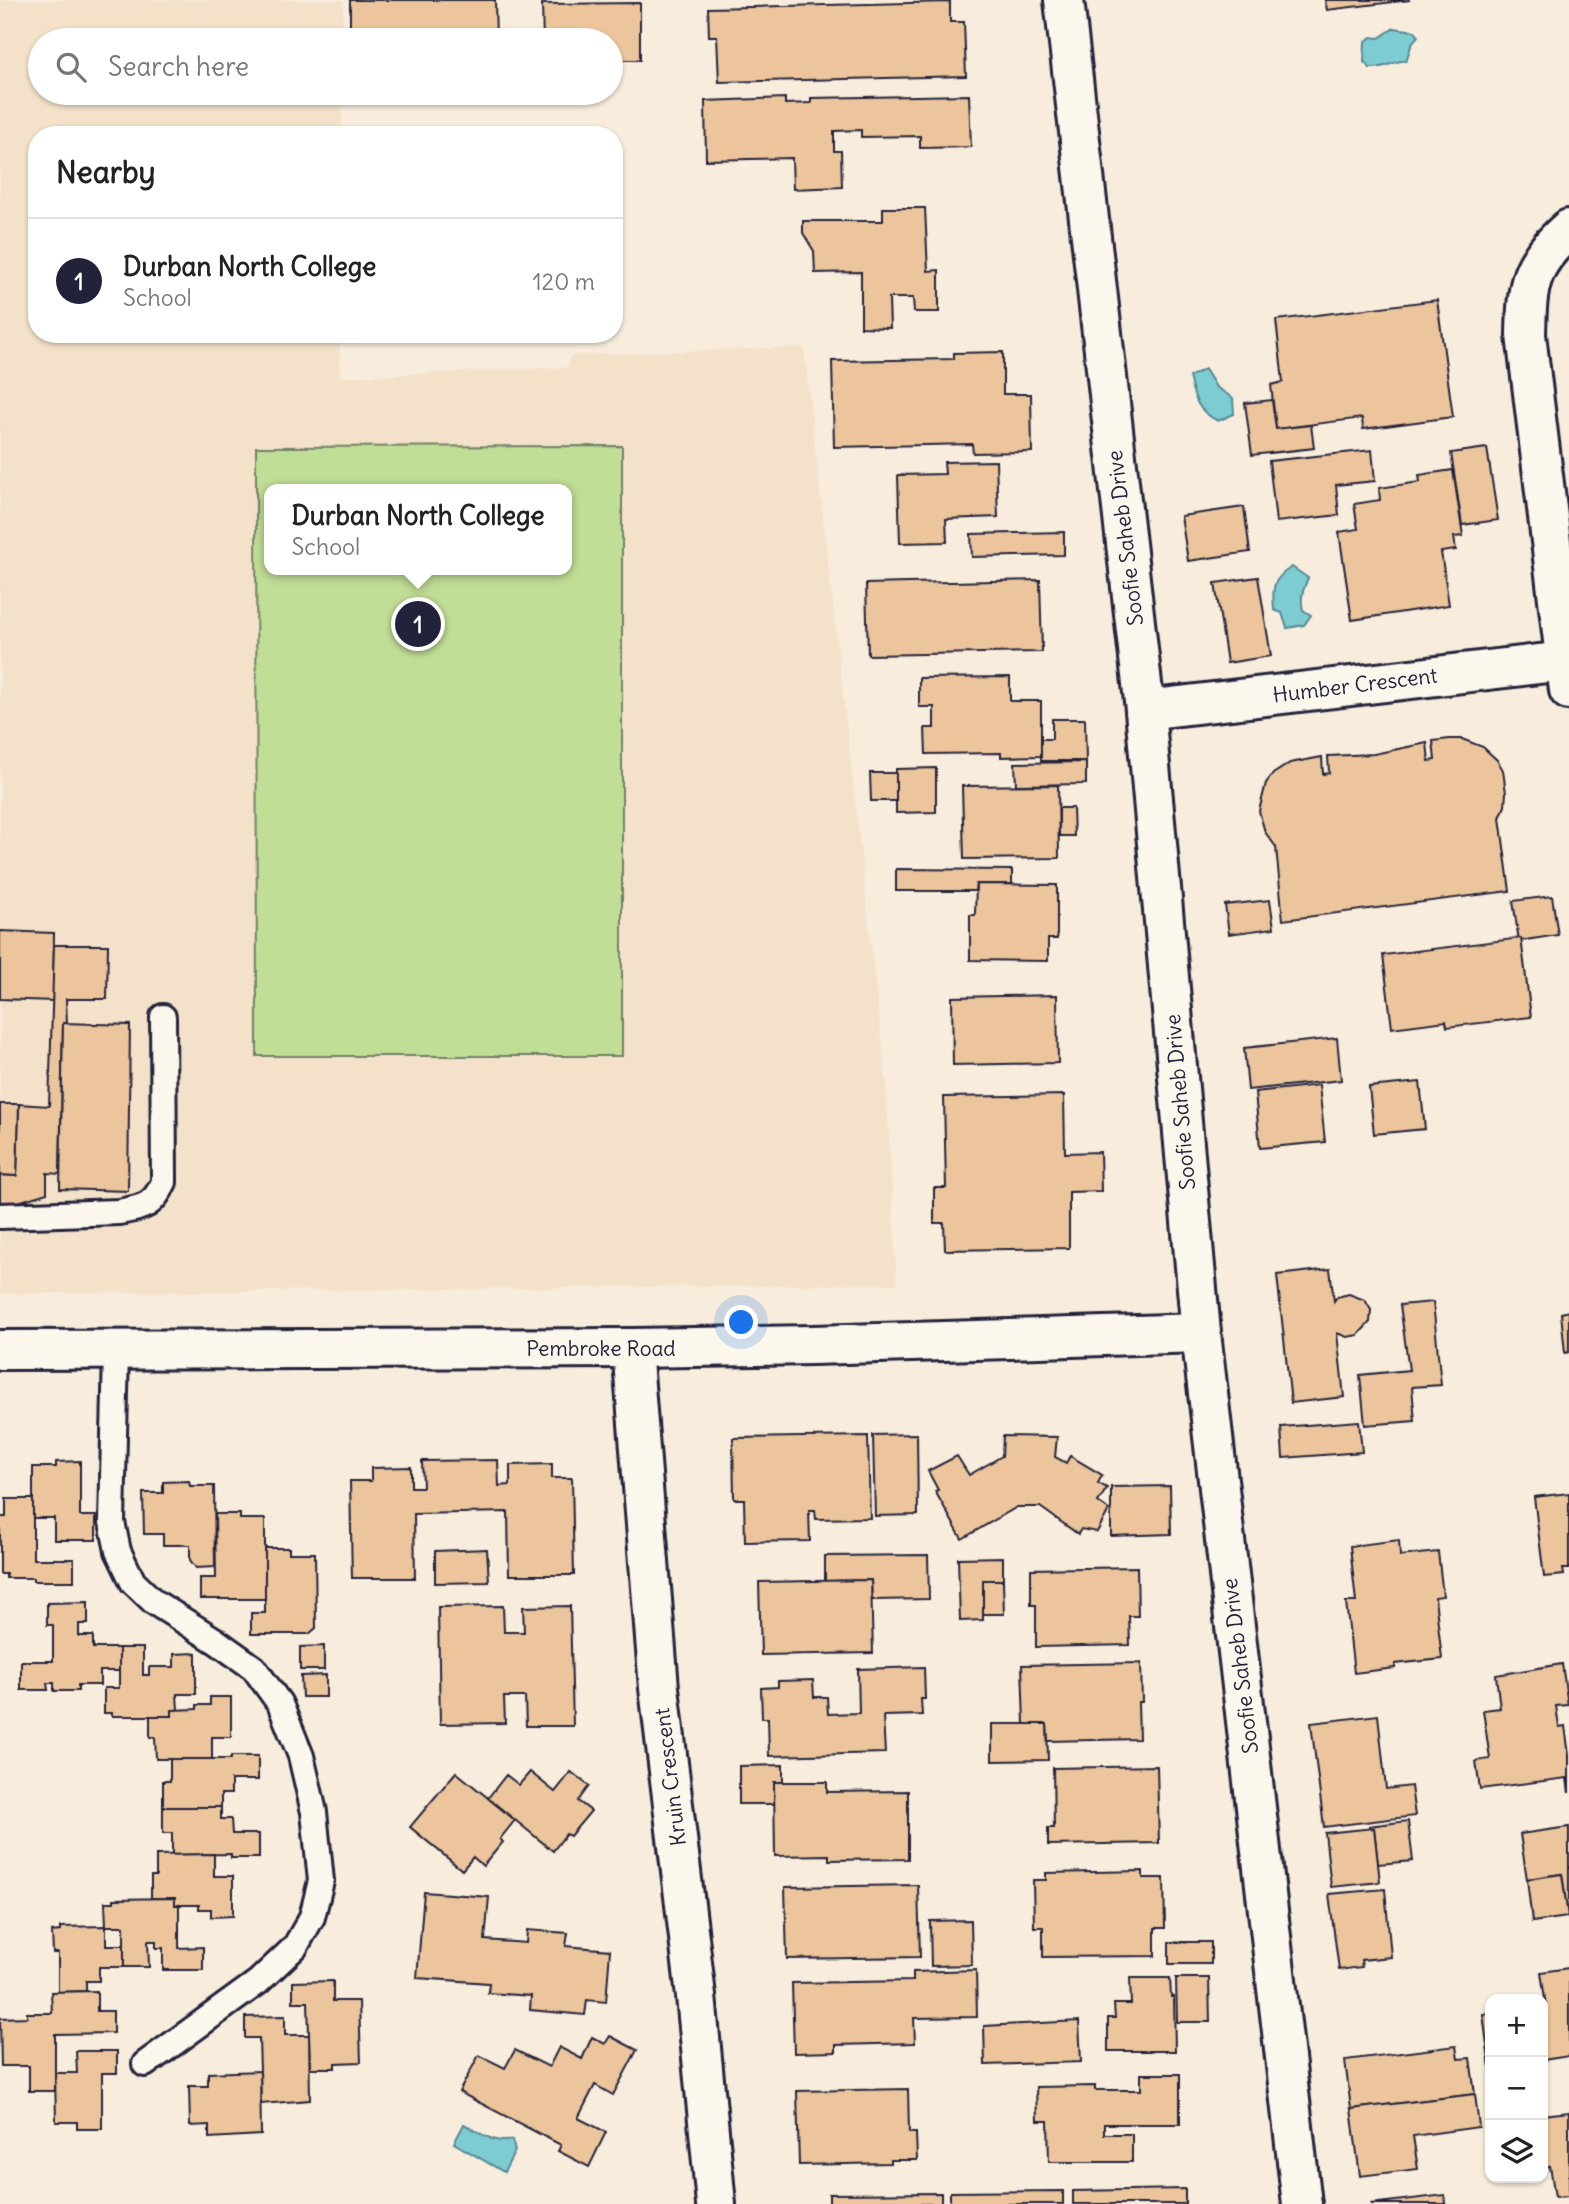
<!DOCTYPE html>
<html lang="en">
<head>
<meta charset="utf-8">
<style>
	body { margin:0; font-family:Delius,sans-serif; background:#f2f2f2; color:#222 }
	.controls { position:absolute; right:21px; bottom:21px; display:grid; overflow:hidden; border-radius:14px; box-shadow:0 2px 5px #0004 }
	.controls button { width:63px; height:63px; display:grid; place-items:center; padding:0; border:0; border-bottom:2px solid #e0e0e0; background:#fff; color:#222; font:35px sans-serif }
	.you { position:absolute; left:742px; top:1323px; width:24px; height:24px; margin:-18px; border:5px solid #fff; border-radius:50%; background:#1a73e8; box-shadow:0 0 0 10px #1a73e833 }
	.badge { display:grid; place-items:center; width:46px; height:46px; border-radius:50%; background:#22223b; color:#fff; font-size:23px; font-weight:700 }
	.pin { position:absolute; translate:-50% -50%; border:4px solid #fff; box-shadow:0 2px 7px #0006 }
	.popup { position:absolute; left:264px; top:484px; width:308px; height:91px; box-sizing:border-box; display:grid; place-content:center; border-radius:14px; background:#fff; filter:drop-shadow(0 2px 5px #0005); font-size:23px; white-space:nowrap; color:#767676 }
	.popup b { font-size:26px; color:#222 }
	.popup::after { content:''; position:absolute; left:50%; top:100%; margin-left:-14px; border:14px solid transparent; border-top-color:#fff }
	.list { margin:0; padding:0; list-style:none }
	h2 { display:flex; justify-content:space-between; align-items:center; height:91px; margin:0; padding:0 28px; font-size:30px }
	h2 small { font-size:23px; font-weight:400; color:#767676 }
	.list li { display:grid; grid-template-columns:46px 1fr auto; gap:21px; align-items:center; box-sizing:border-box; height:126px; padding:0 28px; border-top:2px solid #e0e0e0 }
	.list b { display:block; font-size:26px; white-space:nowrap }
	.list p { margin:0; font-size:23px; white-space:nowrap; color:#767676 }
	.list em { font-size:23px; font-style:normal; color:#767676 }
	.icon { flex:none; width:38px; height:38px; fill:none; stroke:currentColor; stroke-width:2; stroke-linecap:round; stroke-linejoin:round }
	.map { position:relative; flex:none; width:1569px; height:2204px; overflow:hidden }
	.search { position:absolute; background:#fff; box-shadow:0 2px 5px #0004; left:28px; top:28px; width:595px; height:77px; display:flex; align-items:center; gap:18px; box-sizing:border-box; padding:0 24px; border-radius:38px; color:#767676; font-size:26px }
	.panel { position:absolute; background:#fff; box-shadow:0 2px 5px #0004; left:28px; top:126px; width:595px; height:217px; border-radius:28px }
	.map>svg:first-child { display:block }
	.built { fill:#f4e1c9; fill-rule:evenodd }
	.green { fill:#c1de96; stroke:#728068; stroke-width:2; fill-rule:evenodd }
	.water { fill:#7bccd2; stroke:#578896; stroke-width:2 }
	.building { fill:#ecc59c; stroke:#22223b; stroke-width:2 }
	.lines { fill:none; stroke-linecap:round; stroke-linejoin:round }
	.service-casing { stroke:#22223b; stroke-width:30 }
	.minor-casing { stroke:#22223b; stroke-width:44 }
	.service { stroke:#fbf7ec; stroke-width:24 }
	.minor { stroke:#fbf7ec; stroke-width:38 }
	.labels { text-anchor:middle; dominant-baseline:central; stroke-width:5; stroke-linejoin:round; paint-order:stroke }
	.street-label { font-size:21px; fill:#22223b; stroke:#fbf7ec }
</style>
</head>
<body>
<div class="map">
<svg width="1569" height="2204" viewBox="0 0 1569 2204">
	<rect width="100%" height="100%" fill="#f8eddc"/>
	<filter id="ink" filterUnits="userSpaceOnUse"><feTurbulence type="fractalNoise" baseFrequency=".0143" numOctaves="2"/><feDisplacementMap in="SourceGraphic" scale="14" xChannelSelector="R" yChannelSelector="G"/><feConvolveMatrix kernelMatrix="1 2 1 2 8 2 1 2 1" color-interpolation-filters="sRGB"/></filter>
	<g filter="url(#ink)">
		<path class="built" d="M0 0H343V40H40V93H342V135H37V334H340V377L568 367 570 355 804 347 886 1077 897 1284 0 1294ZM269 489H567V570H269Z"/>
		<path class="green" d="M622 446V1056H257L256 447ZM269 489H567V570H269Z"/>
		<g class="water">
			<path d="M1394 28 1415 31 1418 36 1412 43 1406 61C1397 59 1386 69 1370 68L1364 62 1365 42 1371 37 1379 38Z"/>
			<path d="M1205 369 1216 387 1233 398 1234 414 1218 421C1197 411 1194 398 1189 377Z"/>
			<path d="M1292 567 1308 578C1303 590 1300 597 1303 610L1311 615 1304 625 1287 628 1282 613 1274 610C1272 588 1272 579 1292 567Z"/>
			<path d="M464 2124C479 2132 495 2145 512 2140L515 2151 504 2172 454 2143Z"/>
		</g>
		<g class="building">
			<path d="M350 0H495L496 40H350Z"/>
			<path d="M1325 0H1410L1327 10Z"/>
			<path d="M950 2V22H964L966 76 719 82 717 36H709L708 8Z"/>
			<path d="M640 3V60H611V40H543L542 4Z"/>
			<path d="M969 95 971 147 920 148V136L861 137V130L834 131V151H841L842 187 793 189 792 158 706 160 705 101 785 98V104L811 103V98Z"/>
			<path d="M883 208H925L928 271 939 270V312H914L913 298H889L890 328 861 327V272L815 273 814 251 803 233V221H883Z"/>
			<path d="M1437 300 1453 417 1363 429 1362 418 1276 429 1271 385 1283 382 1276 320Z"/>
			<path d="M1003 352V394H1031L1032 452 973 453 972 444 834 447 832 361 954 359V353Z"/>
			<path d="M1272 400 1276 429 1311 425 1314 448 1252 455 1245 403Z"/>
			<path d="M1487 448 1498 520 1462 525 1451 453Z"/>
			<path d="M1372 450 1375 481 1336 485 1339 515 1276 522 1269 461Z"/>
			<path d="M996 461 998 517 946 519 947 542 900 543 898 475 945 474 944 462Z"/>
			<path d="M1453 470 1463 536 1454 537 1456 550 1441 552 1449 605 1352 620 1339 532 1358 529 1354 504 1380 500 1379 488 1420 482 1419 475Z"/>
			<path d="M1244 507 1250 552 1188 561 1181 516Z"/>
			<path d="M1064 532V555L972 557 971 534Z"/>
			<path d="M1258 577 1271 656 1227 663 1215 583Z"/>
			<path d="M1040 580 1042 652 868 655 866 584Z"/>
			<path d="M1010 677V701H1041V756L1001 757V753L926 754 925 728H934V707H919V678Z"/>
			<path d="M1052 719H1085L1086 761H1041V739H1052Z"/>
			<path d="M1449 739H1462L1483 747 1497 760 1503 770 1506 793 1505 806 1500 818 1510 891 1283 920 1276 847 1265 832 1259 811 1266 783 1273 774 1290 763 1322 757 1323 774 1329 773 1328 756 1374 754 1427 743 1429 761 1435 760 1433 741Z"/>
			<path d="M1086 762V784L1016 785 1015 763Z"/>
			<path d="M936 768V812L896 813V769Z"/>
			<path d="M870 773H896V801H871Z"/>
			<path d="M1058 785 1059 858 964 859 962 786Z"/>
			<path d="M1059 808H1073L1074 836H1059Z"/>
			<path d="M896 869 1012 870V884H976L975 891H896Z"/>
			<path d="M976 884 1057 885V939H1048V961L970 960V915H975Z"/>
			<path d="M1552 896 1558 935 1519 941 1513 901Z"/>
			<path d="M1270 900 1274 928 1229 934 1225 905Z"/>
			<path d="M0 931 54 933 53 1001 0 999Z"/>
			<path d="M1521 938 1531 1017 1447 1027 1446 1021 1392 1028 1383 955Z"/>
			<path d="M54 945H108L107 999H66L67 1024 63 1023 60 1174 47 1173V1193L18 1202H0V1175L17 1176 19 1104 49 1106Z"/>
			<path d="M1057 995 1058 1063 953 1065 952 997Z"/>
			<path d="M63 1023 130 1025 128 1191 60 1189Z"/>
			<path d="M1337 1038 1341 1080 1248 1090 1244 1048Z"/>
			<path d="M1420 1082 1425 1129 1374 1134 1369 1087Z"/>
			<path d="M1319 1085 1325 1142 1260 1148 1255 1092Z"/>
			<path d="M1064 1095 1065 1153 1100 1152 1101 1191 1069 1192V1248L945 1250 944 1223H934V1188H946L944 1097Z"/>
			<path d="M0 1104H19L17 1176 0 1175Z"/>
			<path d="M1330 1269 1334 1301 1337 1297 1349 1294 1365 1300 1371 1310 1370 1322 1358 1335 1347 1337 1337 1333 1344 1397 1291 1403 1277 1275Z"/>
			<path d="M1433 1302 1441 1385 1412 1387 1415 1421 1365 1425 1360 1375 1409 1370 1400 1305Z"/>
			<path d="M1569 1311V1352L1565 1353 1561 1313Z"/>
			<path d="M1359 1421 1362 1452 1283 1458 1281 1427Z"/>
			<path d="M917 1434 918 1515 875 1516 873 1435Z"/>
			<path d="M868 1436 870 1518 816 1519 815 1510H809L810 1541 745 1542 744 1499H734L733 1438Z"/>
			<path d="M1003 1436 1057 1437 1055 1457 1066 1463 1070 1456 1102 1475 1098 1483 1107 1488 1098 1502 1109 1510 1097 1532 1081 1529 1078 1534 1040 1507H1017L962 1539 935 1491 938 1490 928 1471 957 1456 969 1475 1002 1456Z"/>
			<path d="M498 1460 499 1486 510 1485V1465L552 1464V1478H572L574 1575H509L508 1512 414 1514 415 1578H352L350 1481H371V1468L411 1467V1487H423L422 1461Z"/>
			<path d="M80 1461V1516H96V1540H54V1518H33V1467H56V1462Z"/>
			<path d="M189 1481 190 1486H214L215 1567 196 1568 190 1560V1545H163V1534H144L143 1493H163V1482Z"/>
			<path d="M1170 1486 1171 1534 1111 1536V1487Z"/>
			<path d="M1569 1493V1569H1563L1564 1575 1544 1577 1534 1497Z"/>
			<path d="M6 1499H33V1559H74V1581H33V1578H6V1574H0V1517H6Z"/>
			<path d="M215 1514H240V1519H265V1599H200V1578H216Z"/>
			<path d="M1399 1540 1400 1556 1438 1552 1443 1596 1435 1597 1442 1659 1395 1664V1668L1354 1673 1346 1602H1356L1350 1546Z"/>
			<path d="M265 1548H289V1553H315L316 1628 309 1634H251V1613H265Z"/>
			<path d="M487 1549 489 1582 435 1583V1551Z"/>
			<path d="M928 1555 929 1599 872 1600 871 1580 825 1581V1556Z"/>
			<path d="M1003 1557V1580H983V1620L960 1621 958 1558Z"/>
			<path d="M1137 1567 1138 1616H1129L1130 1645 1036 1647V1605H1031V1569Z"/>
			<path d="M871 1580 873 1653 761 1655 759 1582Z"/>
			<path d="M983 1580H1003L1004 1614H983Z"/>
			<path d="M88 1602V1624H79V1636H93V1648H119V1671H100V1685H78V1691H54V1683H47L48 1690H21V1661H53V1625H47V1603Z"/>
			<path d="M503 1606 504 1632H524L523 1607 570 1606 573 1726H526L525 1697H504L505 1723 440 1724 438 1607Z"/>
			<path d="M324 1646V1670H300V1647Z"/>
			<path d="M119 1648H143V1675H149V1667H174V1654L196 1653V1694H177L178 1710H172V1716H112V1713H104V1688H119Z"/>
			<path d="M1141 1663 1142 1702H1138L1139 1739 1048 1741 1047 1724H1024L1022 1665Z"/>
			<path d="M1562 1664 1568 1705 1556 1706 1559 1727 1565 1726 1569 1755V1793L1567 1778 1480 1789 1476 1761 1490 1759 1483 1710 1500 1708 1496 1675Z"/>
			<path d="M924 1667 925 1699H921L922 1715 883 1716 885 1753 769 1756 768 1718H762L761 1688 778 1687V1681L813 1680 814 1697H827L828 1714 859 1713 858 1669Z"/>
			<path d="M326 1675V1697H302L301 1676Z"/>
			<path d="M210 1697H231V1737H212V1759H156L155 1737H150V1716H172V1710L197 1709V1705H210Z"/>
			<path d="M1378 1715 1386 1789 1411 1786 1415 1816 1324 1827 1311 1723Z"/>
			<path d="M992 1724H1047L1048 1760 992 1761Z"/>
			<path d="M231 1756H258V1780H231V1794H221V1807H163V1781H170V1759H231Z"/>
			<path d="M783 1765V1782H774V1804H739V1766Z"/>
			<path d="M1157 1766 1159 1843 1048 1845V1828H1054L1053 1768Z"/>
			<path d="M456 1772 515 1820 500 1839 503 1842 483 1866 473 1857 462 1870 410 1827Z"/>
			<path d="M530 1772 555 1792 571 1772 589 1786 578 1801 591 1811 570 1836 566 1834 553 1851 488 1798 506 1775 519 1785Z"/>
			<path d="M774 1782H827V1792L908 1791V1859L829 1860V1855L775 1856Z"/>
			<path d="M163 1807H221V1819H231L232 1834H259V1858H231V1854L172 1855V1833H163Z"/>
			<path d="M1408 1821 1413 1861 1378 1864 1374 1828 1369 1829V1826Z"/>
			<path d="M1569 1827V1917H1568L1562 1874 1527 1879 1520 1834Z"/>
			<path d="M1374 1828 1380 1882 1331 1887 1325 1833Z"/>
			<path d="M214 1854V1876H233V1916L211 1917V1909H199V1905H175V1898H151V1876H156V1855Z"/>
			<path d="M1143 1871V1878H1164L1165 1928H1155V1956L1043 1957V1927H1034L1033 1880H1046V1873Z"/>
			<path d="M1562 1874 1568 1917 1532 1922 1527 1879Z"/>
			<path d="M918 1885 920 1957 787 1959 785 1887Z"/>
			<path d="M1385 1889 1391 1957 1361 1960 1362 1967 1339 1970 1329 1894Z"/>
			<path d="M424 1892 489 1897 485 1940 526 1943 527 1930 568 1933 566 1946 610 1950 606 2002 587 2000 585 2015 530 2010 531 1996 488 1993 489 1983 417 1978Z"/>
			<path d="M175 1898V1905H179V1948L203 1947V1970H163V1948H156V1941H148L149 1967H124V1926H106L105 1902H114V1899Z"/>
			<path d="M971 1920 972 1965 931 1966 930 1921Z"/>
			<path d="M106 1926V1945H124V1967H99V1981H86V1991L58 1992V1953H53L52 1932 60 1931V1927Z"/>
			<rect x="1169" y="1942" width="42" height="22"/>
			<path d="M1569 1968V2056L1543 2060V2006H1546L1541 1972Z"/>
			<path d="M976 1970 977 2017 914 2018 915 2043 836 2045V2052L794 2053 792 1983 913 1981V1972Z"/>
			<path d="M1130 1978H1170L1171 1997H1174L1175 2051H1108V2018H1115L1114 2004H1131Z"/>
			<path d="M1176 1978H1209L1210 2022H1177Z"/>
			<path d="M333 1981V2001H359L361 2062 335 2063V2068H310L308 2002H293V1982Z"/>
			<path d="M97 1991V2011H113V2033L55 2034V2091H29V2066H1L0 2018 27 2017V2013H52L51 1992Z"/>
			<path d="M1490 2013V2067L1483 2014Z"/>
			<path d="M285 2016V2035H309L310 2100 261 2104 259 2038H245V2017Z"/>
			<path d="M1079 2021 1081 2062 985 2065 984 2026Z"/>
			<path d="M610 2036 637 2050 613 2095 595 2085 578 2118 606 2132 589 2167 558 2151 561 2145 459 2092 479 2055 505 2068 515 2050 549 2067 559 2047 582 2059 592 2037 605 2044Z"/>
			<path d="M1456 2046 1458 2059 1470 2058 1475 2094 1351 2109 1345 2060Z"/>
			<path d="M76 2051H117V2073H102V2129H77V2122H56L55 2073H77Z"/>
			<path d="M260 2071 261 2135 209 2138V2125L190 2126 189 2086H208V2073Z"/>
			<path d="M1141 2074H1180V2124H1104V2134H1132V2162H1049L1048 2121H1037L1036 2087 1095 2086V2090H1141Z"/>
			<path d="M908 2089 909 2133H916L917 2160H891V2163L799 2165 797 2091Z"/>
			<path d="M1475 2094 1479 2127 1413 2136 1418 2169 1360 2176 1351 2109Z"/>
			<path d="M1569 2112V2196L1555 2197 1550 2166 1543 2167V2115Z"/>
			<path d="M1185 2189V2204H1073V2191Z"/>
			<path d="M1063 2191V2204H950V2192Z"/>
			<path d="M941 2193V2204H829V2194Z"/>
			<path d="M1445 2195 1446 2204H1370Z"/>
		</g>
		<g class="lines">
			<defs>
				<g id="service">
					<path d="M0 1216 119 1212C145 1207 153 1206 164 1182L163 1017"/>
					<path d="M116 1350 112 1522 118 1551 133 1582 154 1602 216 1641 254 1668 280 1704 301 1756 314 1812 321 1881 312 1917 295 1947 258 1982 145 2064"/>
				</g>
				<g id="minor">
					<path d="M1064 0 1145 710 1201 1333 1302 2204"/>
					<path d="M1569 229C1529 264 1527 284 1526 335L1569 690"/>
					<path d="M1145 710 1565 661"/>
					<path d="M632 1348 659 1688 696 1996 716 2204"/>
					<path d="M0 1350 632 1348 813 1345 1201 1333"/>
				</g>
			</defs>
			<use href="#service" class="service-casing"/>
			<use href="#minor" class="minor-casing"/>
			<use href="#service" class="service"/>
			<use href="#minor" class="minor"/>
		</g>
	</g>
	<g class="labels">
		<g class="street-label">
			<text transform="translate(1125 538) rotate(-97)">Soofie Saheb Drive</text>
			<text transform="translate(1355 685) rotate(-7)">Humber Crescent</text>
			<text transform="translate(1180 1102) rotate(-95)">Soofie Saheb Drive</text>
			<text x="601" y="1348">Pembroke Road</text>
			<text transform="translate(1240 1666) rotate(-97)">Soofie Saheb Drive</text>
			<text transform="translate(670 1777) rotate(-97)">Kruin Crescent</text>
		</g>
	</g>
</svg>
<div class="controls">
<button>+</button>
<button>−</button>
<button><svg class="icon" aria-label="layers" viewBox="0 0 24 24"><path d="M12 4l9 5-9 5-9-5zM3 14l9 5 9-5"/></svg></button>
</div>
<div class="you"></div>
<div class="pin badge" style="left:418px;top:624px">1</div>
<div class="popup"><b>Durban North College</b>School</div>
<div class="search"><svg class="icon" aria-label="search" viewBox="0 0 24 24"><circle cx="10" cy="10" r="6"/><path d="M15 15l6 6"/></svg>Search here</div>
<section class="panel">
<h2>Nearby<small></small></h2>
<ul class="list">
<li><span class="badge">1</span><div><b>Durban North College</b><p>School</p></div><em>120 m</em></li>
</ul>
</section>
</div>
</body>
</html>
